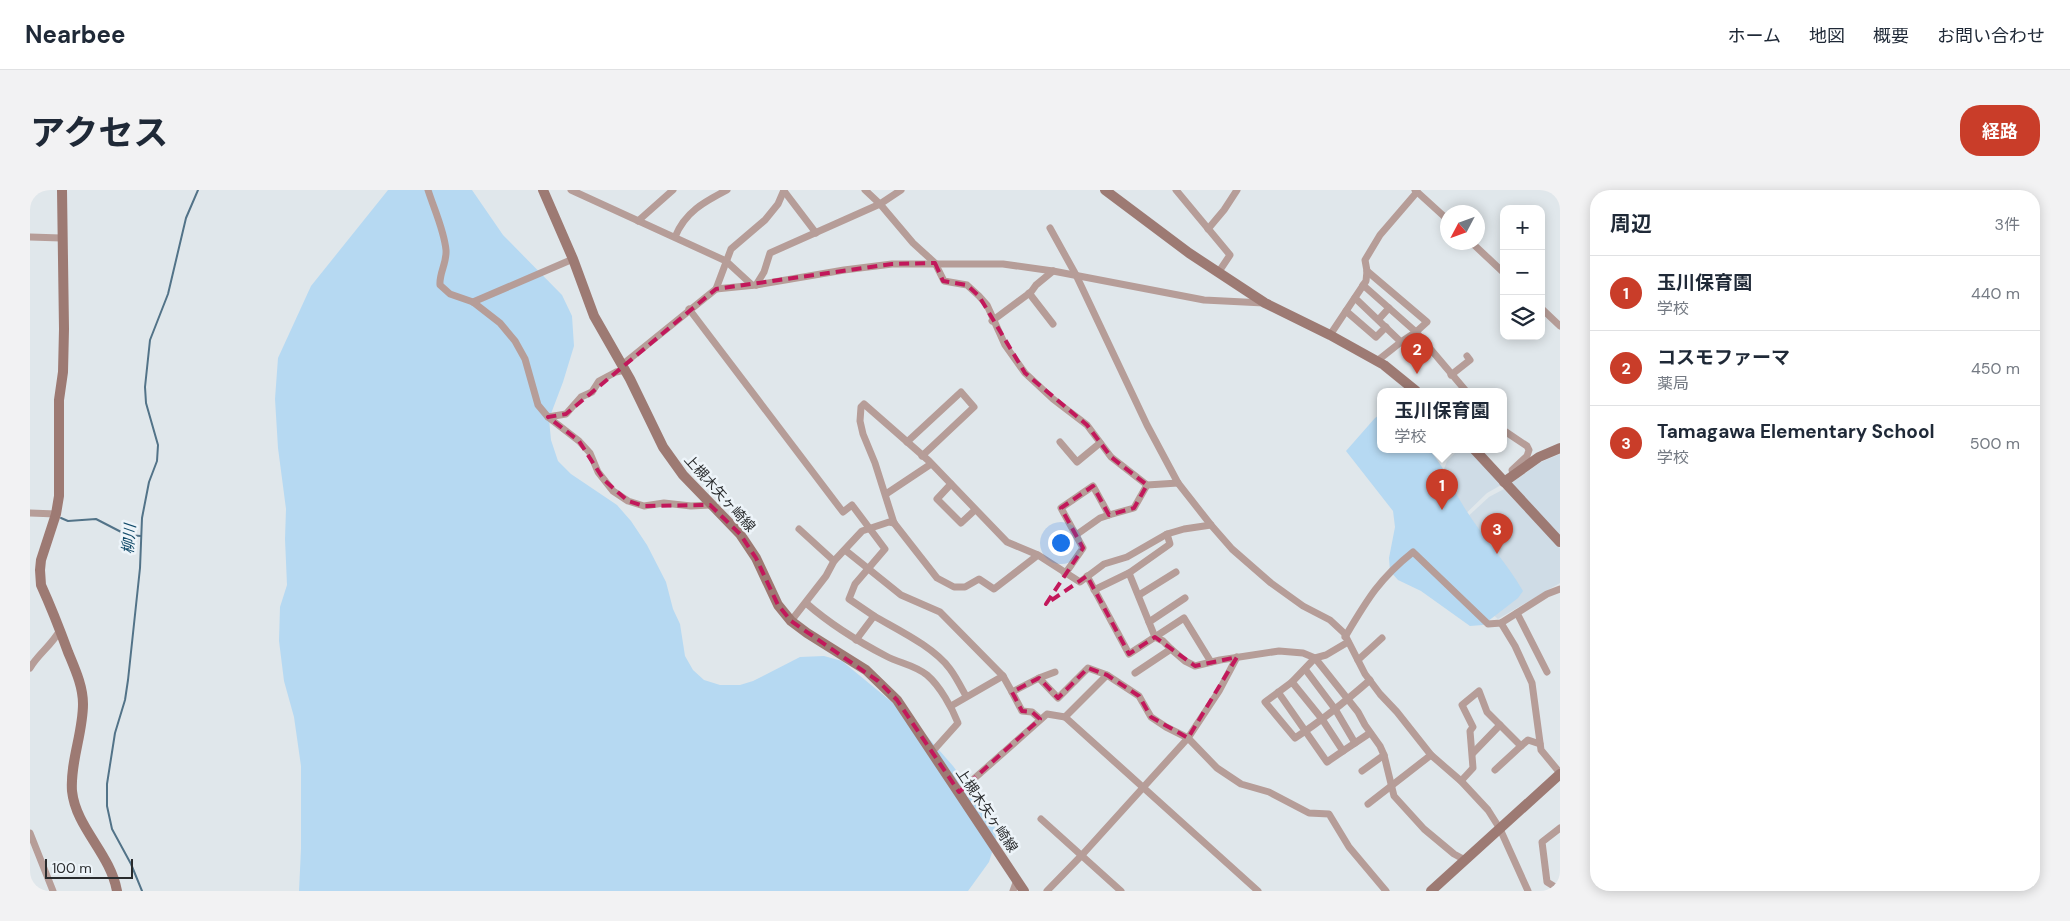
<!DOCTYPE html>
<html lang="ja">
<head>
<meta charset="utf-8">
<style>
	body { margin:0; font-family:"DM Sans","Noto Sans JP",sans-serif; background:#f2f2f3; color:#1f2937 }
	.controls { position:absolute; right:15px; top:15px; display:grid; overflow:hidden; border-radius:10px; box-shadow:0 2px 12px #0003 }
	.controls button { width:45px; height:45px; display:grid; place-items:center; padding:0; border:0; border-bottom:1px solid #e0e1e3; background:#fff; color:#1f2937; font:25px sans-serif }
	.compass { position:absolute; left:1410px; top:15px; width:45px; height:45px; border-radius:50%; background:#fff; box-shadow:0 2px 12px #0003; rotate:229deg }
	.scale { position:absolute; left:15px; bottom:12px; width:88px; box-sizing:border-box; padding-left:5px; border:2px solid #292b2d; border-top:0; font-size:14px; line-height:18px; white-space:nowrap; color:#292b2d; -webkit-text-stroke:4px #edf4f9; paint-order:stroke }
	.you { position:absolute; left:1030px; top:352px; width:18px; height:18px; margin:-12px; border:4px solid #fff; border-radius:50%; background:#1a73e8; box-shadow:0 0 0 8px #1a73e833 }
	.badge { display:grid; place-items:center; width:32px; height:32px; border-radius:50%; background:#c93d29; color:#fff; font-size:16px; font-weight:700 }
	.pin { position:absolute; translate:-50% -41px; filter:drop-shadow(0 1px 2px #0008) }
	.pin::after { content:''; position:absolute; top:26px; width:18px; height:15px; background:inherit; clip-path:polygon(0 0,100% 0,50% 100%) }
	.popup { position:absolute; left:1347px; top:198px; width:130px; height:65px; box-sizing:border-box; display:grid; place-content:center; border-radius:10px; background:#fff; filter:drop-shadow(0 1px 4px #0005); font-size:16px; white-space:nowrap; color:#747a83 }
	.popup b { font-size:19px; color:#1f2937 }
	.popup::after { content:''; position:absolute; left:50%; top:100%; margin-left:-10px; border:10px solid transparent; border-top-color:#fff }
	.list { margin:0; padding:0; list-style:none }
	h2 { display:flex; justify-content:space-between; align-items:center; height:65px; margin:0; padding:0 20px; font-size:21px }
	h2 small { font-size:16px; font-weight:400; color:#747a83 }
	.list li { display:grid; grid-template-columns:32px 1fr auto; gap:15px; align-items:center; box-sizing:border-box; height:75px; padding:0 20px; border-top:1px solid #e0e1e3 }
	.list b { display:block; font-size:19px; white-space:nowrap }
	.list p { margin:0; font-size:16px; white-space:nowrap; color:#747a83 }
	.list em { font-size:16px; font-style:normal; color:#747a83 }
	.icon { flex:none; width:28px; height:28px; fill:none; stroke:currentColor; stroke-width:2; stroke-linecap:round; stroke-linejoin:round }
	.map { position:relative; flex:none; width:1530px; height:701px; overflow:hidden; border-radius:20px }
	header { display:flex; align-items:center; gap:30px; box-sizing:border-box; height:70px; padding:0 25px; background:#fff; border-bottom:1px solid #e0e1e3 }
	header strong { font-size:24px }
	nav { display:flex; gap:28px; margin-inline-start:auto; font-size:18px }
	.intro { display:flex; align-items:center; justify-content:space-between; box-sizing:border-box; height:120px; padding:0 30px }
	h1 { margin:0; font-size:35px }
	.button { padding:12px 22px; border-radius:20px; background:#c93d29; color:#fff; font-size:18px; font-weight:700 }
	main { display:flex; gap:30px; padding:0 30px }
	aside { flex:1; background:#fff; border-radius:20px; box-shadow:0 2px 12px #0003 }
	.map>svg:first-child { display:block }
	.built { fill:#cfdce6 }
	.green { fill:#b6d9f2 }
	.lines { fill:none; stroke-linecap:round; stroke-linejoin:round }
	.stream { stroke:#527388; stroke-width:2 }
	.street { stroke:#b69d98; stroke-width:7 }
	.secondary { stroke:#9d7a73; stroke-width:10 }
	.marked { fill:none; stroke:#c2185b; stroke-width:4; stroke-dasharray:10 6; stroke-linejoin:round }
	.labels { text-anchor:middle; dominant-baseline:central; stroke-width:5; stroke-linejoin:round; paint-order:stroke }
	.street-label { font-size:14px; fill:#292b2d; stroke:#edf4f9 }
	.water-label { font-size:15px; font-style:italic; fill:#124b6a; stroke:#edf4f9 }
</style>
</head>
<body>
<header>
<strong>Nearbee</strong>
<nav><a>ホーム</a><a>地図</a><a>概要</a><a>お問い合わせ</a></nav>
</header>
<div class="intro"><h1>アクセス</h1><a class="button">経路</a></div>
<main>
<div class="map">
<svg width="1530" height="701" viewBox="0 0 1530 701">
	<rect width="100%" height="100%" fill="#e0e7eb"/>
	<g class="built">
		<path d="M1429 259H1441L1473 294 1457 303 1393 365 1407 298 1417 271Z"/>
		<path d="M1530 264V349L1480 294 1511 272Z"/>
		<path d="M1474 299 1530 358V393L1468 429 1401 370 1407 355 1459 307Z"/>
	</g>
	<g class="green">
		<path d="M358 0H442L473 45 532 105 542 126 544 156 533 192 519 229 521 250 528 271 541 284 587 315 601 331 617 355 636 392 643 419 650 434 655 466 663 480 674 490 690 495H710L723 491 770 467 794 466 812 471 880 527 923 576 964 631 966 650 959 672 938 701H269L271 659V576L264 527 254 491 249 451 250 417 257 395 255 349 256 319 248 258 245 209 248 168 281 96Z"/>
		<path d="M1351 224V259H1398C1413 274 1420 293 1431 312 1449 343 1475 370 1493 401L1488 408 1453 435 1440 436 1391 401 1368 390 1360 381 1359 368 1365 337 1363 321 1316 261 1345 228Z"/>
	</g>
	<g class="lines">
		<g class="stream">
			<path d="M1523 0 1528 5"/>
			<path d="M31 328 38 331 66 329 97 345 111 346"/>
			<path d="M112 701 101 674 82 639 77 616V594L85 543 95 510 98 490 110 378 112 328 119 292 127 271 128 255 116 213 115 197 120 150 138 104 156 28 168 0"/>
		</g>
		<g class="street">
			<path d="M398 0C404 19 414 40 416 60 417 73 409 83 410 95L420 104 443 112 470 133 485 151 495 169 508 215 518 227 549 251 560 263 568 282 583 301 598 311 614 316 634 313 661 316 680 315"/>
			<path d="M541 0 696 71 722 95"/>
			<path d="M835 0 850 14 883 53 905 73 914 91 937 95 949 106 957 115 975 155 995 183 1023 209 1057 235 1081 267 1117 295 1148 293"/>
			<path d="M1146 0 1200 65 1188 83"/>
			<path d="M1385 0 1418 30"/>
			<path d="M754 1 786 43"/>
			<path d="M608 31 643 0"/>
			<path d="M1020 38 1046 85 1117 235 1148 293 1181 335 1202 359 1241 393 1273 416 1300 430 1314 443 1335 484 1350 504 1367 522 1401 565 1431 591 1458 620 1470 639 1498 701"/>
			<path d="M1178 39 1194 20 1207 0"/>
			<path d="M0 47 31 48"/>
			<path d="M645 47C655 22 674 12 697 0"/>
			<path d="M1441 52 1474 83"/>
			<path d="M1337 81 1397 132 1386 142 1436 201"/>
			<path d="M726 95 734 82 740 63 850 14 871 0"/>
			<path d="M1333 95 1386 142 1371 152"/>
			<path d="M686 99 701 59 735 30 748 14 754 0"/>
			<path d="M999 103 1023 134"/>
			<path d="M1325 108 1371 152 1347 171"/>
			<path d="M443 112 543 69"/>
			<path d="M1511 118 1530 136"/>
			<path d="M659 119 813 322 822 315 855 359 825 394 819 409 844 426"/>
			<path d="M1316 121 1346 147 1356 137"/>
			<path d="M1349 129 1359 118"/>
			<path d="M962 131 1001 102 1006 95 1023 81"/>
			<path d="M1300 145 1336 91 1337 81 1335 70 1350 45 1387 2"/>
			<path d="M592 175 686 99 726 95 814 80 862 74H973L1023 81 1174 110 1234 113"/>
			<path d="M1421 185 1440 170 1437 166"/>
			<path d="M518 227 536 224 551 207 562 202 569 191 586 182 595 180"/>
			<path d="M1473 240 1497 256 1499 260 1497 266 1482 280 1483 284"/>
			<path d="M877 252 931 202 944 217 892 266"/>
			<path d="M1030 252 1047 272 1070 253"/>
			<path d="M921 294 907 309 931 333 945 320"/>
			<path d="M856 304 901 274"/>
			<path d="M0 323 26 324"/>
			<path d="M769 339 804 371"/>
			<path d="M1046 345 1070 328 1079 325"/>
			<path d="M815 360 871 405 910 422 973 486 921 516"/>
			<path d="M1008 365 964 399 949 389 935 397H924L907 388 864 333 845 273 833 244 830 231 831 217 834 214 899 271 977 352 1008 365 1050 392 1074 374 1097 367 1137 344 1154 339 1181 335"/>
			<path d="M1099 383 1140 354 1137 344"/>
			<path d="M1035 384 1053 358 1031 318 1063 296 1079 325 1104 318 1117 295"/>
			<path d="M1057 386 1099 464 1154 428 1181 472"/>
			<path d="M1064 400 1099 383 1125 447 1133 451 1141 459"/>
			<path d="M1109 405 1146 382"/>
			<path d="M776 413C800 434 827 451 856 466 869 473 885 475 897 485 910 496 922 518 928 533L902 562"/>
			<path d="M1487 423 1517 482"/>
			<path d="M761 431 796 386 804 371 832 341 859 332 864 333"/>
			<path d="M1119 432 1155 408"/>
			<path d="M1471 433 1485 456 1502 493 1511 560 1530 583"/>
			<path d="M1315 447C1337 410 1349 389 1383 362L1458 434 1471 433 1517 404 1530 399"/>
			<path d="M826 450 844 426C868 440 904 457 920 479 926 487 931 497 936 506"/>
			<path d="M1328 470 1352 448"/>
			<path d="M0 478C8 464 22 455 30 440"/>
			<path d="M1275 479 1305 519 1325 553"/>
			<path d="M1105 483 1141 459 1155 471 1165 476 1190 470 1249 461 1273 463 1285 468 1328 522 1335 535 1350 556 1354 565 1364 606 1394 639 1424 664 1435 670"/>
			<path d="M973 486 982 502 1009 488 1028 508 1058 478 1077 485"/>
			<path d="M1009 488 1025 482"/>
			<path d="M1262 492 1285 468 1296 465 1318 452"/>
			<path d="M982 502 992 521 1002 522 1010 529"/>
			<path d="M1248 502 1297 572 1313 561 1292 529 1262 492 1235 512 1265 548C1291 531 1316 511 1340 490"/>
			<path d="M1035 527 1077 485 1109 506 1121 527 1136 537 1158 548 1187 578 1211 594 1239 602 1279 623 1299 624 1319 657 1356 701"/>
			<path d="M1491 556 1498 550 1510 554"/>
			<path d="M1313 561 1340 543"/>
			<path d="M1443 563 1470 535"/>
			<path d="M1332 581 1354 565"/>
			<path d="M1431 591 1443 578 1440 541 1443 537 1432 515 1449 501 1457 522 1491 556 1465 580"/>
			<path d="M929 602 1017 524 1035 527 1228 701"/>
			<path d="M1338 614 1401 565"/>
			<path d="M1011 629 1091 701"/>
			<path d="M1530 638 1512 652 1517 692 1530 700"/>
			<path d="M0 643 23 701"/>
			<path d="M983 701 987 690"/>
			<path d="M1017 701 1052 665 1158 548 1189 501 1207 467"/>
		</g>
		<g class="secondary">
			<path d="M32 0 34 139 33 182 29 210V306L26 324 11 370 10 380 11 395C21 417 30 440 38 462 45 479 53 496 53 514 53 543 40 572 42 601 46 638 80 663 87 701"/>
			<path d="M513 0 543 69 564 126 600 189 633 257 653 285 710 344 726 368 748 415 761 431 777 443 836 480 867 510 994 701"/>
			<path d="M1075 0 1159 63 1235 113 1300 145 1354 175 1386 201"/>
			<path d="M1444 259 1530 352"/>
			<path d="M1474 292 1509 267 1530 258"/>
			<path d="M1401 701 1530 584"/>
		</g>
	</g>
	<path class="marked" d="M905 73 913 91 937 95 949 106 995 183 1057 235 1081 267 1117 295 1104 318 1079 325 1063 296 1031 318 1053 358 1016 414 1057 386 1099 464 1125 447 1165 476 1207 467 1158 548 1121 527 1109 506 1077 485 1058 478 1028 508 1009 488 982 502 992 521 1002 522 1010 529 929 602 867 510 848 491 761 431 748 415 726 368 710 344 680 315 614 316 598 311 574 290 549 251 518 227 536 224 686 99 862 74Z"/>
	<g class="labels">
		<g class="street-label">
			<text transform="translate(690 303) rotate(48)">上槻木矢ヶ崎線</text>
			<text transform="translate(957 620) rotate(56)">上槻木矢ヶ崎線</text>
		</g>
		<g class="water-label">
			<text transform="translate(99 349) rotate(-85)">柳川</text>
		</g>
	</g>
</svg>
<div class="controls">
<button>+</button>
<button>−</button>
<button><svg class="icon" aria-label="layers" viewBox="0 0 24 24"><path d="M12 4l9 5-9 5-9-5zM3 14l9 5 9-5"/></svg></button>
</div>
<svg class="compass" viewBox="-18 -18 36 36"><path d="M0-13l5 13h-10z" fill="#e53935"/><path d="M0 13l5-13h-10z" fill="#747a83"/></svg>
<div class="scale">100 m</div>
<div class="you"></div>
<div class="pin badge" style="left:1412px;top:320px">1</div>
<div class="popup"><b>玉川保育園</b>学校</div>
<div class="pin badge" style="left:1387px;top:184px">2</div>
<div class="pin badge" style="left:1467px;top:364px">3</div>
</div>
<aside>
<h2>周辺<small>3件</small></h2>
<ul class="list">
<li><span class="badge">1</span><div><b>玉川保育園</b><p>学校</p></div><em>440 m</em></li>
<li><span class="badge">2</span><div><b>コスモファーマ</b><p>薬局</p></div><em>450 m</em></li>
<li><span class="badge">3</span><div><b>Tamagawa Elementary School</b><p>学校</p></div><em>500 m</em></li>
</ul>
</aside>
</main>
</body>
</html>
